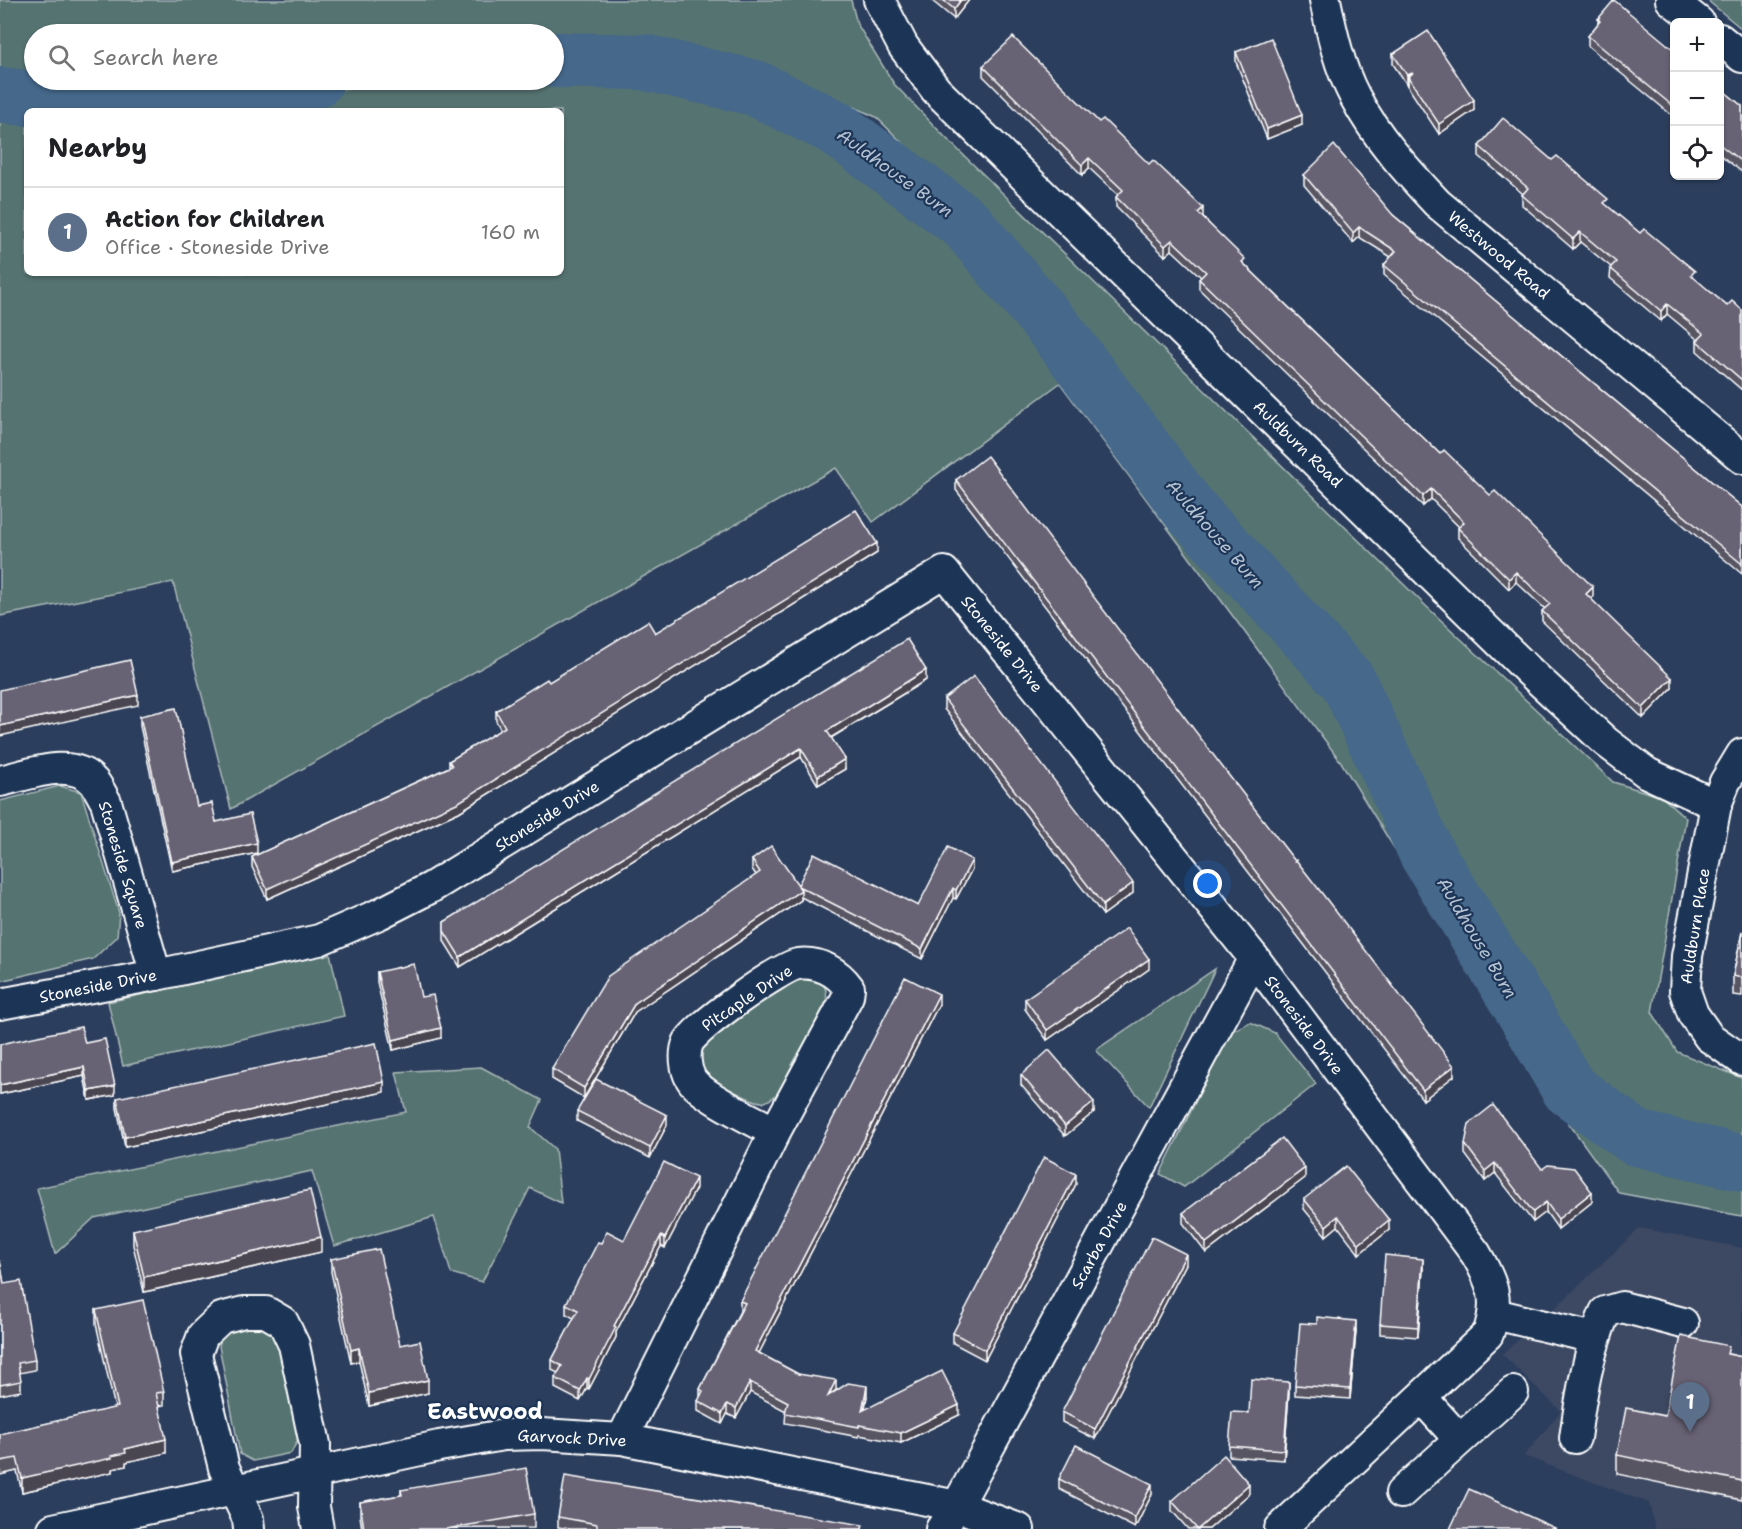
<!DOCTYPE html>
<html lang="en">
<head>
<meta charset="utf-8">
<style>
	body { margin:0; font-family:"Shantell Sans",sans-serif; background:#f6f6f6; color:#202124 }
	.controls { position:absolute; right:18px; top:18px; display:grid; overflow:hidden; border-radius:9px; box-shadow:0 2px 4px #0004 }
	.controls button { width:54px; height:54px; display:grid; place-items:center; padding:0; border:0; border-bottom:2px solid #e0e0e0; background:#fff; color:#202124; font:30px sans-serif }
	.you { position:absolute; left:1208px; top:884px; width:21px; height:21px; margin:-15px; border:4px solid #fff; border-radius:50%; background:#1a73e8; box-shadow:0 0 0 9px #1a73e833 }
	.badge { display:grid; place-items:center; width:39px; height:39px; border-radius:50%; background:#b45309; color:#fff; font-size:20px; font-weight:700 }
	.pin { position:absolute; translate:-50% -50px; filter:drop-shadow(0 2px 3px #0008) }
	.pin::after { content:''; position:absolute; top:32px; width:21px; height:18px; background:inherit; clip-path:polygon(0 0,100% 0,50% 100%) }
	.list { margin:0; padding:0; list-style:none }
	h2 { display:flex; justify-content:space-between; align-items:center; height:78px; margin:0; padding:0 24px; font-size:26px }
	h2 small { font-size:20px; font-weight:400; color:#757577 }
	.list li { display:grid; grid-template-columns:39px 1fr auto; gap:18px; align-items:center; box-sizing:border-box; height:90px; padding:0 24px; border-top:2px solid #e0e0e0 }
	.list b { display:block; font-size:22px; white-space:nowrap }
	.list p { margin:0; font-size:20px; white-space:nowrap; color:#757577 }
	.list em { font-size:20px; font-style:normal; color:#757577 }
	.icon { flex:none; width:33px; height:33px; fill:none; stroke:currentColor; stroke-width:2; stroke-linecap:round; stroke-linejoin:round }
	.map { position:relative; flex:none; width:1742px; height:1529px; overflow:hidden }
	.search { position:absolute; background:#fff; box-shadow:0 2px 4px #0004; left:24px; top:24px; width:540px; height:66px; display:flex; align-items:center; gap:15px; box-sizing:border-box; padding:0 21px; border-radius:33px; color:#757577; font-size:22px }
	.panel { position:absolute; background:#fff; box-shadow:0 2px 4px #0004; left:24px; top:108px; width:540px; height:168px; border-radius:9px }
	.map>svg:first-child { display:block }
	.built { fill:#3e4964 }
	.green { fill:#547371; stroke:#aab9b8; stroke-width:1.5 }
	.lines { fill:none; stroke-linecap:round; stroke-linejoin:round }
	.river { stroke:#44678b; stroke-width:56 }
	.minor-casing { stroke:#fff; stroke-width:34 }
	.minor { stroke:#1d3557; stroke-width:30 }
	.wall { fill:#595464; stroke:#fff; stroke-width:1.5 }
	.shaded-wall { fill:#484551; stroke:#fff; stroke-width:1.5 }
	.building { fill:#676274; stroke:#fff; stroke-width:1.5 }
	.labels { text-anchor:middle; dominant-baseline:central; stroke-width:4.5; stroke-linejoin:round; paint-order:stroke }
	.street-label { font-size:16px; fill:#fff; stroke:#1d3557 }
	.water-label { font-size:18px; font-style:italic; fill:#b4c2d1; stroke:#1d3557 }
	.district-label { font-size:22px; font-weight:bold; fill:#fff; stroke:#1d3557 }
</style>
</head>
<body>
<div class="map">
<svg width="1742" height="1529" viewBox="0 0 1742 1529">
	<rect width="100%" height="100%" fill="#2c3e5d"/>
	<filter id="ink" filterUnits="userSpaceOnUse"><feTurbulence type="fractalNoise" baseFrequency=".0167" numOctaves="2"/><feDisplacementMap in="SourceGraphic" scale="12" xChannelSelector="R" yChannelSelector="G"/><feConvolveMatrix kernelMatrix="1 2 1 2 8 2 1 2 1" color-interpolation-filters="sRGB"/></filter>
	<g filter="url(#ink)">
		<path class="built" d="M1640 1228 1742 1248V1529H1655L1649 1503 1524 1456 1561 1411 1502 1354 1554 1309Z"/>
		<g class="green">
			<path d="M0 0H851L857 24 894 84 945 137 1428 608 1613 782 1662 797 1686 818 1652 1012 1677 1052 1742 1078V1216L1619 1193 1552 1100 1577 1074 1466 895 1412 796 1380 719 1345 664 1307 614 1255 559 1159 442 1139 413 1130 405 1010 249 876 117 770 69 554 60V34H34V80H224L133 92 0 80Z"/>
			<path d="M1707 0H1742V29Z"/>
			<path d="M581 76 727 100 844 152 974 247 1068 369 1350 717 1423 867 1541 1066 1533 1073 1341 762 1060 383 873 522 836 468 231 809 173 582 0 616V104L62 111H27V273H561V111H191L376 84 488 80H554V77Z"/>
			<path d="M60 786 81 792 119 913 117 937 93 959 0 981V801Z"/>
			<path d="M330 953 344 1016 123 1066 108 1002Z"/>
			<path d="M1215 969 1149 1107 1096 1050Z"/>
			<path d="M795 977C814 979 830 978 826 1003L780 1091C776 1095 771 1100 765 1102 754 1104 707 1079 702 1069 698 1059 701 1051 705 1041Z"/>
			<path d="M1250 1022 1275 1033 1316 1084 1184 1187 1160 1174 1230 1032Z"/>
			<path d="M481 1067 542 1100 530 1127 555 1149 561 1203 530 1188 482 1282 451 1273 434 1217 334 1246 312 1171 94 1218 55 1254 37 1188 406 1112 396 1072Z"/>
			<path d="M258 1321 276 1331 300 1436 291 1453 253 1461 240 1454 219 1346 224 1327Z"/>
		</g>
		<g class="lines">
			<g class="river">
				<path d="M554 60 643 62 755 88 836 128 966 224 1058 333 1189 509 1348 681 1427 854 1523 1010 1569 1089 1636 1138 1742 1163"/>
				<path d="M0 95 131 110 316 80"/>
			</g>
			<defs>
				<g id="minor">
					<path d="M879 0 903 46 936 90 1531 673 1606 742 1647 773 1716 805 1725 782 1742 754"/>
					<path d="M1325 0C1332 33 1339 67 1355 97 1376 137 1407 171 1437 203L1742 458"/>
					<path d="M1671 0 1699 22"/>
					<path d="M1720 39 1742 57"/>
					<path d="M0 781C28 775 72 756 94 782 99 788 102 796 106 802L156 975"/>
					<path d="M1716 805 1687 956 1685 991 1693 1014 1709 1037 1742 1060"/>
					<path d="M0 1004 156 975 319 940 379 914 432 887 944 572 1254 958 1476 1254C1493 1283 1500 1301 1488 1334L1280 1529"/>
					<path d="M1495 1314 1594 1338"/>
					<path d="M1422 1398 1459 1439"/>
					<path d="M1575 1438C1581 1394 1588 1353 1605 1312L1622 1307 1683 1323"/>
					<path d="M622 1439 775 1132C755 1121 701 1096 691 1079 685 1069 684 1053 688 1043 694 1028 782 966 798 964 818 961 838 972 849 988L848 996 775 1132"/>
					<path d="M1401 1493 1513 1392"/>
					<path d="M53 1529 439 1446 504 1435 542 1434 622 1439 957 1506 1019 1529"/>
					<path d="M249 1529 248 1519 224 1468 196 1354 203 1335 221 1318 244 1312H266L283 1322 294 1345 315 1444 314 1507 318 1529"/>
					<path d="M941 1529 957 1506 1254 958"/>
				</g>
			</defs>
			<use href="#minor" class="minor-casing"/>
			<use href="#minor" class="minor"/>
		</g>
		<g class="wall">
			<path d="M931 0H969L954 19Z"/>
			<path d="M1598 19 1674 50V117L1588 46V36L1598 24Z"/>
			<path d="M1236 52 1302 125 1267 139 1236 62Z"/>
			<path d="M1393 54 1474 110 1439 134 1408 87V84L1407 85 1393 64Z"/>
			<path d="M983 66 1099 122 1203 217 1245 265 1440 454 1593 597 1591 599 1672 688 1643 718 1542 621V611L1545 609 1516 582 1509 589 1458 538V528L1459 527 1431 499 1423 506 1199 289V279L1201 277 1172 250 1165 256 1116 207V197L1118 195 1089 168 1082 175 983 76Z"/>
			<path d="M1719 87 1742 106V172L1719 154Z"/>
			<path d="M1479 146 1552 160 1727 306 1742 310V390L1697 351V341L1698 340 1667 314 1661 321 1610 278 1611 267 1580 242 1573 249 1522 205V195L1523 194 1479 156Z"/>
			<path d="M1304 175 1393 215 1742 507V574L1384 275V265L1391 257 1359 237 1353 243 1304 185Z"/>
			<path d="M956 480 1454 1076 1423 1100 956 490Z"/>
			<path d="M877 553 459 812 267 899 252 867V857L449 767V761L501 730 496 721V711L655 633Z"/>
			<path d="M926 680 831 738 845 769 818 785 801 757 460 967 444 941V922Z"/>
			<path d="M944 699 1133 893 1103 915 944 709Z"/>
			<path d="M140 716 197 806 257 853 172 871 140 726Z"/>
			<path d="M752 860 798 885 918 906 972 869 956 899 953 898 922 959 801 897V900L635 1012 584 1098 552 1079V1069L756 875 752 869Z"/>
			<path d="M1742 932V996L1733 995V976Z"/>
			<path d="M1149 969 1047 1040 1025 1009V999Z"/>
			<path d="M377 972 421 997 441 1038 393 1050 377 982Z"/>
			<path d="M939 1004 759 1353 798 1374 836 1391 867 1396 865 1409 959 1415 901 1443 859 1435V1437L785 1423 786 1411 750 1392 736 1418 727 1414 722 1424 698 1411V1401L700 1398V1389L740 1311V1301Z"/>
			<path d="M85 1043 115 1095 89 1100 84 1076 0 1094V1044Z"/>
			<path d="M1021 1075 1094 1112 1065 1136 1021 1085Z"/>
			<path d="M384 1092 125 1147 117 1108V1098Z"/>
			<path d="M577 1111 667 1125 650 1158 577 1121Z"/>
			<path d="M1465 1144 1542 1169 1592 1202 1558 1229 1546 1212 1533 1222 1495 1173 1485 1181 1465 1154Z"/>
			<path d="M1305 1178 1206 1253 1183 1223V1213Z"/>
			<path d="M1076 1184 985 1360 953 1343V1333Z"/>
			<path d="M696 1188 665 1248 661 1246 616 1332V1337L589 1389 587 1388 580 1401 555 1388V1378L558 1373 552 1370V1360L574 1318 566 1314V1304L624 1240Z"/>
			<path d="M1304 1199 1389 1230 1359 1254 1338 1226 1326 1236 1304 1209Z"/>
			<path d="M133 1230 321 1252 144 1292 133 1245Z"/>
			<path d="M331 1259 400 1345 428 1393 369 1406 359 1361 351 1363 331 1272Z"/>
			<path d="M0 1261 4 1284 35 1360V1370L19 1373 21 1381V1391L0 1395Z"/>
			<path d="M1186 1264 1095 1439 1062 1422V1412Z"/>
			<path d="M1423 1269 1418 1337 1380 1334V1324Z"/>
			<path d="M96 1310 164 1392V1405L159 1406 166 1453 126 1462V1466L112 1469V1472L22 1492 17 1471 0 1475V1434L115 1408 96 1324Z"/>
			<path d="M1356 1331 1350 1399 1295 1395V1385Z"/>
			<path d="M1729 1354 1742 1357V1500L1617 1474V1455L1665 1416Z"/>
			<path d="M1289 1392 1284 1460 1229 1456V1446L1249 1413Z"/>
			<path d="M1059 1479 1152 1494 1135 1528 1059 1489Z"/>
			<path d="M401 1490 534 1514V1528L362 1529 360 1516V1502L401 1495Z"/>
			<path d="M1249 1494 1209 1529H1188L1172 1511V1501Z"/>
			<path d="M558 1517 863 1529H570L558 1527Z"/>
		</g>
		<g class="shaded-wall">
			<path d="M961 0H969L954 19V9Z"/>
			<path d="M1413 73 1408 77V84L1407 85V75Z"/>
			<path d="M1474 100V110L1439 134V124Z"/>
			<path d="M1302 115V125L1267 139V129Z"/>
			<path d="M1089 158V168L1082 175V165Z"/>
			<path d="M1203 208V218L1198 213Z"/>
			<path d="M1359 227V237L1353 243V233Z"/>
			<path d="M1580 232V242L1573 249V239Z"/>
			<path d="M1172 240V250L1165 256V246Z"/>
			<path d="M1667 304V314L1661 321V311Z"/>
			<path d="M1431 489V499L1423 506V496Z"/>
			<path d="M877 543V553L459 812 267 899V889Z"/>
			<path d="M1516 572V582L1509 589V579Z"/>
			<path d="M1593 587V597L1586 604V594Z"/>
			<path d="M926 670V680L827 740V731Z"/>
			<path d="M1672 678V688L1643 718V708Z"/>
			<path d="M138 695V705L0 736V726Z"/>
			<path d="M801 748V757L460 967V957Z"/>
			<path d="M845 759V769L818 785V776Z"/>
			<path d="M257 843V853L172 871V862Z"/>
			<path d="M972 860V869L956 899V890Z"/>
			<path d="M1133 883V893L1103 915V905Z"/>
			<path d="M953 888V898L922 959V949Z"/>
			<path d="M801 890V900L635 1012 584 1098V1088L635 1003Z"/>
			<path d="M1149 959V969L1047 1040V1030Z"/>
			<path d="M939 994V1004L755 1361V1351Z"/>
			<path d="M441 1028V1038L393 1050V1040Z"/>
			<path d="M1454 1066V1076L1423 1100V1090Z"/>
			<path d="M84 1067V1076L0 1094V1085Z"/>
			<path d="M384 1082V1092L125 1147V1137Z"/>
			<path d="M115 1086V1095L89 1100V1091Z"/>
			<path d="M1094 1102V1112L1065 1136V1126Z"/>
			<path d="M667 1115V1125L650 1158V1148Z"/>
			<path d="M1495 1163V1173L1485 1181V1171Z"/>
			<path d="M1305 1168V1178L1206 1253V1243Z"/>
			<path d="M1076 1174V1184L985 1360V1350Z"/>
			<path d="M696 1178V1188L665 1248V1238Z"/>
			<path d="M1592 1192V1202L1558 1229V1219Z"/>
			<path d="M1546 1202V1212L1533 1222V1212Z"/>
			<path d="M1338 1216V1226L1326 1236V1226Z"/>
			<path d="M1389 1220V1230L1359 1254V1244Z"/>
			<path d="M661 1236V1246L616 1332V1337L589 1389V1379L614 1326Z"/>
			<path d="M321 1237V1252L144 1292V1277Z"/>
			<path d="M1186 1254V1264L1095 1439V1429Z"/>
			<path d="M1423 1259V1269L1418 1337V1327Z"/>
			<path d="M1356 1321V1331L1350 1399V1389Z"/>
			<path d="M359 1348V1361L351 1363V1350Z"/>
			<path d="M587 1378V1388L580 1401V1391Z"/>
			<path d="M428 1380V1393L369 1406V1393Z"/>
			<path d="M836 1380V1390L828 1396Z"/>
			<path d="M750 1382V1392L736 1418V1408Z"/>
			<path d="M1289 1382V1392L1284 1460V1450Z"/>
			<path d="M867 1386V1396L862 1420V1411Z"/>
			<path d="M727 1404V1414L722 1424V1414Z"/>
			<path d="M959 1405V1415L901 1443V1433Z"/>
			<path d="M166 1439V1453L126 1462V1466L112 1469V1472L22 1492V1478L125 1449Z"/>
			<path d="M1152 1484V1494L1135 1528V1518Z"/>
			<path d="M1249 1484V1494L1209 1529H1198Z"/>
		</g>
		<g class="building">
			<path d="M943 0H961L954 9Z"/>
			<path d="M1614 0 1674 50V107L1588 36 1600 21 1598 19Z"/>
			<path d="M1428 31 1474 100 1439 124 1408 77 1413 73 1407 75 1393 54Z"/>
			<path d="M1013 37 1099 122 1103 119 1149 164 1153 160 1203 208 1198 213 1245 259 1242 262 1440 454 1444 450 1490 495 1495 491 1593 587 1586 594 1672 678 1643 708 1542 611 1550 604 1516 572 1509 579 1458 528 1464 522 1431 489 1423 496 1199 279 1206 272 1172 240 1165 246 1116 197 1123 190 1089 158 1082 165 983 66Z"/>
			<path d="M1271 38 1302 115 1267 129 1236 52Z"/>
			<path d="M1719 87 1742 106V162L1719 144Z"/>
			<path d="M1503 118 1552 160 1557 156 1608 199 1604 203 1640 233 1644 229 1695 271 1691 275 1727 306 1732 301 1742 310V380L1697 341 1704 334 1667 304 1661 311 1610 268 1616 262 1580 232 1573 239 1522 195 1528 188 1479 146Z"/>
			<path d="M1334 145 1393 215 1742 507V564L1384 265 1396 251 1359 227 1353 233 1304 175Z"/>
			<path d="M987 456 1227 773 1295 861 1296 860 1324 896 1454 1066 1423 1090 956 480Z"/>
			<path d="M856 510 877 543 459 802 267 889 252 857 452 766 449 761 505 727 496 711 547 679 549 682 648 621 655 633Z"/>
			<path d="M907 639 926 670 827 731 845 759 818 776 801 748 460 957 444 931V922Z"/>
			<path d="M130 660 138 695 0 726V690Z"/>
			<path d="M974 676 1133 883 1103 905 944 699Z"/>
			<path d="M176 708 197 806 212 803 216 822 250 814 257 843 172 862 140 716Z"/>
			<path d="M771 846 798 885 814 853 918 906 948 847 972 860 956 890 953 888 922 949 798 886 801 890 635 1003 584 1088 552 1069 608 976 760 872 752 860Z"/>
			<path d="M1127 928 1149 959 1047 1030 1025 999Z"/>
			<path d="M1742 932V978L1733 976Z"/>
			<path d="M414 964 421 997 433 995 441 1028 393 1040 377 972Z"/>
			<path d="M905 977 939 994 755 1351 798 1374 836 1380 828 1396 848 1383 867 1386 862 1411 942 1371 959 1405 901 1433 859 1425V1427L785 1413 788 1402 750 1382 736 1408 727 1404 722 1414 698 1401 703 1391 700 1389 745 1303 740 1301Z"/>
			<path d="M81 1027 85 1043 105 1039 115 1086 89 1091 84 1067 0 1085V1044Z"/>
			<path d="M376 1043 384 1082 125 1137 117 1098Z"/>
			<path d="M1049 1050 1094 1102 1065 1126 1021 1075Z"/>
			<path d="M596 1079 667 1115 650 1148 577 1111Z"/>
			<path d="M1493 1105 1542 1169 1548 1165 1574 1168 1592 1192 1558 1219 1546 1202 1533 1212 1495 1163 1485 1171 1465 1144 1469 1124Z"/>
			<path d="M1282 1138 1305 1168 1206 1243 1183 1213Z"/>
			<path d="M1044 1157 1076 1174 985 1350 953 1333Z"/>
			<path d="M664 1162 696 1178 665 1238 661 1236 614 1326 616 1327 589 1379 587 1378 580 1391 555 1378 562 1366 552 1360 578 1310 566 1304 598 1242 601 1243 607 1231 624 1240Z"/>
			<path d="M1346 1166 1389 1220 1359 1244 1338 1216 1326 1226 1304 1199Z"/>
			<path d="M310 1190 321 1237 144 1277 133 1230Z"/>
			<path d="M1152 1237 1186 1254 1095 1429 1062 1412Z"/>
			<path d="M379 1249 400 1345 420 1341 428 1380 369 1393 359 1348 351 1350 331 1259Z"/>
			<path d="M1385 1255 1423 1259 1418 1327 1380 1324Z"/>
			<path d="M0 1261 4 1284 21 1281 35 1360 18 1363 21 1381 0 1385Z"/>
			<path d="M143 1300 164 1392 156 1393 166 1439 125 1449 126 1453 111 1456 112 1458 22 1478 17 1458 0 1461V1434L118 1407 96 1310Z"/>
			<path d="M1317 1317 1356 1321 1350 1389 1295 1385 1300 1323 1317 1324Z"/>
			<path d="M1681 1336 1729 1346 1727 1354 1742 1357V1481L1617 1455 1626 1408 1665 1416Z"/>
			<path d="M1251 1379 1289 1382 1284 1450 1229 1446 1232 1412 1249 1413Z"/>
			<path d="M1076 1445 1152 1484 1135 1518 1059 1479Z"/>
			<path d="M1224 1455 1249 1484 1198 1529H1197L1172 1501Z"/>
			<path d="M526 1468 534 1514 446 1529H364L360 1502 402 1495 401 1490Z"/>
			<path d="M565 1476 863 1525 862 1529H597V1524L558 1517Z"/>
			<path d="M1469 1489 1557 1529H1450Z"/>
		</g>
	</g>
	<g class="labels">
		<g class="street-label">
			<text transform="translate(1499 255) rotate(40)">Westwood Road</text>
			<text transform="translate(1298 444) rotate(44)">Auldburn Road</text>
			<text transform="translate(1002 644) rotate(51)">Stoneside Drive</text>
			<text transform="translate(547 816) rotate(-32)">Stoneside Drive</text>
			<text transform="translate(123 865) rotate(73)">Stoneside Square</text>
			<text transform="translate(1695 926) rotate(-81)">Auldburn Place</text>
			<text transform="translate(98 986) rotate(-11)">Stoneside Drive</text>
			<text transform="translate(747 998) rotate(-34)">Pitcaple Drive</text>
			<text transform="translate(1304 1025) rotate(53)">Stoneside Drive</text>
			<text transform="translate(1099 1245) rotate(-61)">Scarba Drive</text>
			<text transform="translate(572 1438) rotate(3)">Garvock Drive</text>
		</g>
		<g class="water-label">
			<text transform="translate(895 173) rotate(36)">Auldhouse Burn</text>
			<text transform="translate(1215 534) rotate(49)">Auldhouse Burn</text>
			<text transform="translate(1477 938) rotate(59)">Auldhouse Burn</text>
		</g>
		<g class="district-label">
			<text x="485" y="1411">Eastwood</text>
		</g>
	</g>
</svg>
<div class="controls">
<button>+</button>
<button>−</button>
<button><svg class="icon" aria-label="locate" viewBox="0 0 24 24"><circle cx="12" cy="12" r="6"/><path d="M12 2v4M12 18v4M2 12h4M18 12h4"/></svg></button>
</div>
<div class="you"></div>
<div class="pin badge" style="left:1690px;top:1432px;background:#5c6f8a">1</div>
<div class="search"><svg class="icon" aria-label="search" viewBox="0 0 24 24"><circle cx="10" cy="10" r="6"/><path d="M15 15l6 6"/></svg>Search here</div>
<section class="panel">
<h2>Nearby<small></small></h2>
<ul class="list">
<li><span class="badge" style="background:#5c6f8a">1</span><div><b>Action for Children</b><p>Office · Stoneside Drive</p></div><em>160 m</em></li>
</ul>
</section>
</div>
</body>
</html>
